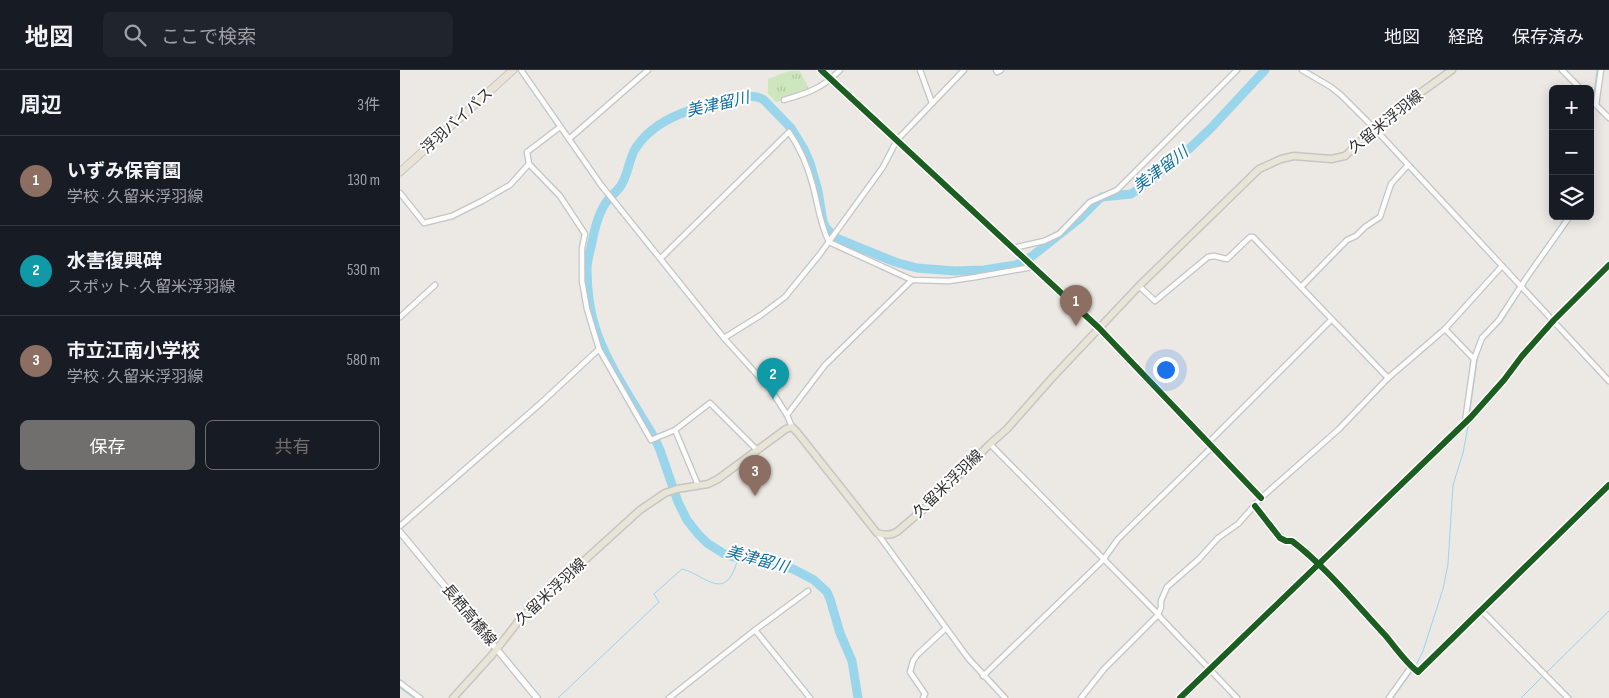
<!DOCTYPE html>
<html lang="ja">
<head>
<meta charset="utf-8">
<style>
	body { margin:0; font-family:"Sofia Sans Condensed","Noto Sans JP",sans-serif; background:#20242c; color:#f1f3f6 }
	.controls { position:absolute; right:15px; top:15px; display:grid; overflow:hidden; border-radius:8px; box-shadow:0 2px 12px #0003 }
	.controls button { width:45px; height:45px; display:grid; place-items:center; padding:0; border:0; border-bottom:1px solid #363941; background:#171b24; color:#f1f3f6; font:25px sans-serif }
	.you { position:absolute; left:765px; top:299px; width:18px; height:18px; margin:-12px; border:4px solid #fff; border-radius:50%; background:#1a73e8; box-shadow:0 0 0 8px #1a73e833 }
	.badge { display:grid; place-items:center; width:32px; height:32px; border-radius:50%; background:#706f6e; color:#fff; font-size:16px; font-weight:700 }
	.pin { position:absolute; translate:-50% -41px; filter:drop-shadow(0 1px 2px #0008) }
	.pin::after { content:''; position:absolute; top:26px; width:18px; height:15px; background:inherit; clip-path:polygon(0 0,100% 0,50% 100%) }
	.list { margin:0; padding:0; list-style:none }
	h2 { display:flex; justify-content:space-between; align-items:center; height:65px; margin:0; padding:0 20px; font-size:21px }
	h2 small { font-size:16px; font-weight:400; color:#9ea1a6 }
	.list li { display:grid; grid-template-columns:32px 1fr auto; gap:15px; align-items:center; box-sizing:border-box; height:90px; padding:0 20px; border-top:1px solid #363941 }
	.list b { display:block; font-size:19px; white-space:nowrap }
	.list p { margin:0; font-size:16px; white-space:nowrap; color:#9ea1a6 }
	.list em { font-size:16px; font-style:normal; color:#9ea1a6 }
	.actions { display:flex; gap:10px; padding:15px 20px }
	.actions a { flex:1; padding:11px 0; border:1px solid #706f6e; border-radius:8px; text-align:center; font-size:18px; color:#706f6e }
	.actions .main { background:#706f6e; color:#fff }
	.icon { flex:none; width:28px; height:28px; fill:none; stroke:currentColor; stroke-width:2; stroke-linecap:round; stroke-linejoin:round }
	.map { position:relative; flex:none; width:1209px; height:628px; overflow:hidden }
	header { display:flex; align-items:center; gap:30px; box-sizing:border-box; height:70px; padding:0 25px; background:#171b24; border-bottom:1px solid #363941 }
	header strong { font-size:24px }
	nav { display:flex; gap:28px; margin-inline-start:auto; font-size:18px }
	.search { width:350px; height:45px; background:#20242c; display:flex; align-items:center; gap:12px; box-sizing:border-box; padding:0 18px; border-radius:8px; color:#9ea1a6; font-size:19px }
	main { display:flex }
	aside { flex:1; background:#171b24 }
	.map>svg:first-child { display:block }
	.park { fill:url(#park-tufts) }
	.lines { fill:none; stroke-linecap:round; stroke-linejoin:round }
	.stream { stroke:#99d6ec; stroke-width:1 }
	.river { stroke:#99d6ec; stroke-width:9 }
	.minor-casing { stroke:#c5c4c5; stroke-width:7 }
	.secondary-casing { stroke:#c5c4c5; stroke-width:8 }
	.primary-casing { stroke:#c6c5c4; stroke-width:9 }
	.trunk-casing { stroke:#c6c5c4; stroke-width:9 }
	.minor { stroke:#fcfcfb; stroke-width:4.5 }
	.secondary { stroke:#fcfcfb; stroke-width:5.5 }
	.primary { stroke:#e8e4d6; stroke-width:6 }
	.trunk { stroke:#e9e2d6; stroke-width:7 }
	.cycleway-casing { stroke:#fff; stroke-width:9 }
	.cycleway { stroke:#1b5e20; stroke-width:6 }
	.labels { text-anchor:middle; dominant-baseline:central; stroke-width:4; stroke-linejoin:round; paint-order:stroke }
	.street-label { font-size:15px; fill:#2e2e2e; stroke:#fff }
	.water-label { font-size:16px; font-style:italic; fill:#0d6fa3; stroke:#fff }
</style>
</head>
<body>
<header>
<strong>地図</strong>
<div class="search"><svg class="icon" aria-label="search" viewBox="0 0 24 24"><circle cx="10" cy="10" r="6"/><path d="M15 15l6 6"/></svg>ここで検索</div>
<nav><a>地図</a><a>経路</a><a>保存済み</a></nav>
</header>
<main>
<aside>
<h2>周辺<small>3件</small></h2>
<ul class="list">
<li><span class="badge" style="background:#8d6e63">1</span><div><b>いずみ保育園</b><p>学校 · 久留米浮羽線</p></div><em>130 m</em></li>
<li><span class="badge" style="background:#0f9aa8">2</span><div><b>水害復興碑</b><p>スポット · 久留米浮羽線</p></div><em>530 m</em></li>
<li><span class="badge" style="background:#8d6e63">3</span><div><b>市立江南小学校</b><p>学校 · 久留米浮羽線</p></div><em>580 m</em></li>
</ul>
<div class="actions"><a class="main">保存</a><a>共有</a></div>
</aside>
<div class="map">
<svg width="1209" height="628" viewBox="0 0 1209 628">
	<defs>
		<pattern id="park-tufts" width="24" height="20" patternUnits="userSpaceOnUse" patternTransform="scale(1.25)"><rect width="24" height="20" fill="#cee6be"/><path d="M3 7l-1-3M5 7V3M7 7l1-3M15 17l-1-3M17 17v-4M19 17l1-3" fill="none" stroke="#b1c6a4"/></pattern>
	</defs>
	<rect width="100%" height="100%" fill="#ece8e4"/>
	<path class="park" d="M389 1H400L410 21 376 32 368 24V9Z"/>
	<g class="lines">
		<g class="stream">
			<path d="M1190 55 1197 0"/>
			<path d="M1083 271 1103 250 1130 207 1173 146"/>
			<path d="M1069 347 1078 284"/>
			<path d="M1015 597 1023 581 1043 519 1048 494 1053 415 1063 383 1069 351"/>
			<path d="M1146 603 1209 541"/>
			<path d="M0 618 14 628"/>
			<path d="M158 628 259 532 254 524 282 499C306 505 326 535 338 488"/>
			<path d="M993 628 1013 600"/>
			<path d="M1121 628 1143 606"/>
		</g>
		<path class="river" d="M458 628 452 591 440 563 430 529 427 522 414 510 393 499 381 496 359 488H338L326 485 307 473 298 464 287 450 278 432 260 380 255 369C236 336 210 299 197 263 190 243 187 220 187 199 187 191 189 185 191 177 194 162 197 147 205 134 209 128 215 123 220 117 228 106 228 93 234 81 251 51 288 39 320 32 334 29 351 22 364 30L391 58 404 79 410 93 418 121 423 152 426 158 436 168 441 170 495 192 517 198 555 201 584 200 616 195 631 187 679 149 698 130 702 127 731 124 739 119 790 78 811 58 865 0"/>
		<defs>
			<g id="minor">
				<path d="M121 0 201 115 324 268 371 320 387 345 392 357"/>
				<path d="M421 0 699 258 861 428"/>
				<path d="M520 0 532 33"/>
				<path d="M596 0 597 2 601 0"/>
				<path d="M902 0 931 17 941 25 975 59 1209 311"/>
				<path d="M1162 0 1181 19"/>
				<path d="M1201 0 1196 35 1209 48"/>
				<path d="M384 30C408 23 423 18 440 0"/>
				<path d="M160 57 127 82 129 94 160 126 185 164 182 178V211L187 239 199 279 251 370 275 360 310 333 357 380"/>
				<path d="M169 69 248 0"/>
				<path d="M0 123 24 153 52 146 82 131 110 115 129 94"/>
				<path d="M613 178 644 171 659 164 690 132 717 120 837 0"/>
				<path d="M261 188 389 62C400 78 408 97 413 116 418 135 420 154 429 172L512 210 549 211 576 207 632 197"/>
				<path d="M739 216 755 231 808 187 814 186 827 189 850 167H853L988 308"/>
				<path d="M901 217 947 170 956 166 965 157 980 147 991 114 1008 95"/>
				<path d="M0 247 35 215"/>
				<path d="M1045 259 1074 289 1065 352"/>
				<path d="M324 268 361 245 385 227 420 184 483 97 497 70 564 0"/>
				<path d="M1074 289 1082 268 1099 250 1127 207 1170 146"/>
				<path d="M387 345 425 295 512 210"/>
				<path d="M275 360 298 415"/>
				<path d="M808 373 931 250"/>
				<path d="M590 374 758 544"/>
				<path d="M855 436 880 468 886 471H892C926 497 955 533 985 565 996 578 1005 592 1018 602L1209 415"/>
				<path d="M0 456 141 333 199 279"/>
				<path d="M477 463 568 588 605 628"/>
				<path d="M1081 540 1168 628"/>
				<path d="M758 545 837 628"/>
				<path d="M355 560 410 628"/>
				<path d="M583 606 703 490 718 469 812 377"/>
				<path d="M0 613 20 628"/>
				<path d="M269 628 355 560 408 521"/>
				<path d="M523 628 525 624 510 602 513 591 517 585 546 558"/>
				<path d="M681 628 704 599 758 545 761 537V531L767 517 799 489 818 468 838 454 861 428 939 359 988 308 1045 259 1102 196"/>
				<path d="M780 628 1071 347 1104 310 1122 286 1154 250 1209 195"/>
				<path d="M989 628 1011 597"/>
			</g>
			<path id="secondary" d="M0 462 137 628"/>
			<path id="primary" d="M53 628 92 585 121 548 240 440 265 423 277 419 308 414 318 409 386 359 392 357 397 362 477 463C485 465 491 466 498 461L533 431 590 374 607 359 652 308 739 216 859 99 881 89 894 86 931 89 945 86 988 46 1052 0"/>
			<path id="trunk" d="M0 102 113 0"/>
		</defs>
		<use href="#minor" class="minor-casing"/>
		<use href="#secondary" class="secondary-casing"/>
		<use href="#primary" class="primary-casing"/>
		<use href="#trunk" class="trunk-casing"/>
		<use href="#minor" class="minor"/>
		<use href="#secondary" class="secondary"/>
		<use href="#primary" class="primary"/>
		<use href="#trunk" class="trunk"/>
		<defs>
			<g id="cycleway">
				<path d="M421 0 699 258 861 428"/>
				<path d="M855 436 880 468 886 471H892C926 497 955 533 985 565 996 578 1005 592 1018 602L1209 415"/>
				<path d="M780 628 1071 347 1104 310 1122 286 1154 250 1209 195"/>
			</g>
		</defs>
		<use href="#cycleway" class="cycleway-casing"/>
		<use href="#cycleway" class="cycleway"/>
	</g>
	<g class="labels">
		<g class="street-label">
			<text transform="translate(57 51) rotate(-42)">浮羽バイパス</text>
			<text transform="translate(986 52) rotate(-39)">久留米浮羽線</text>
			<text transform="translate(548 414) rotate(-44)">久留米浮羽線</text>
			<text transform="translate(151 522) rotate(-43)">久留米浮羽線</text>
			<text transform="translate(69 545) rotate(50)">長栖高橋線</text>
		</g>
		<g class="water-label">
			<text transform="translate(318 35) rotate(-13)">美津留川</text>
			<text transform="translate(761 100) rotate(-37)">美津留川</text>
			<text transform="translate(357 490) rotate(15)">美津留川</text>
		</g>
	</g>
</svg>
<div class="controls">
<button>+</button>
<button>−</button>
<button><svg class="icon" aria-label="layers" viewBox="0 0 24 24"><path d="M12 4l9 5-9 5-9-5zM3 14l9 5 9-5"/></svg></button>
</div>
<div class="you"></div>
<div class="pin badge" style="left:676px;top:256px;background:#8d6e63">1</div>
<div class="pin badge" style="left:373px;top:329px;background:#0f9aa8">2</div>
<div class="pin badge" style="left:355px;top:426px;background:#8d6e63">3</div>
</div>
</main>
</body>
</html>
